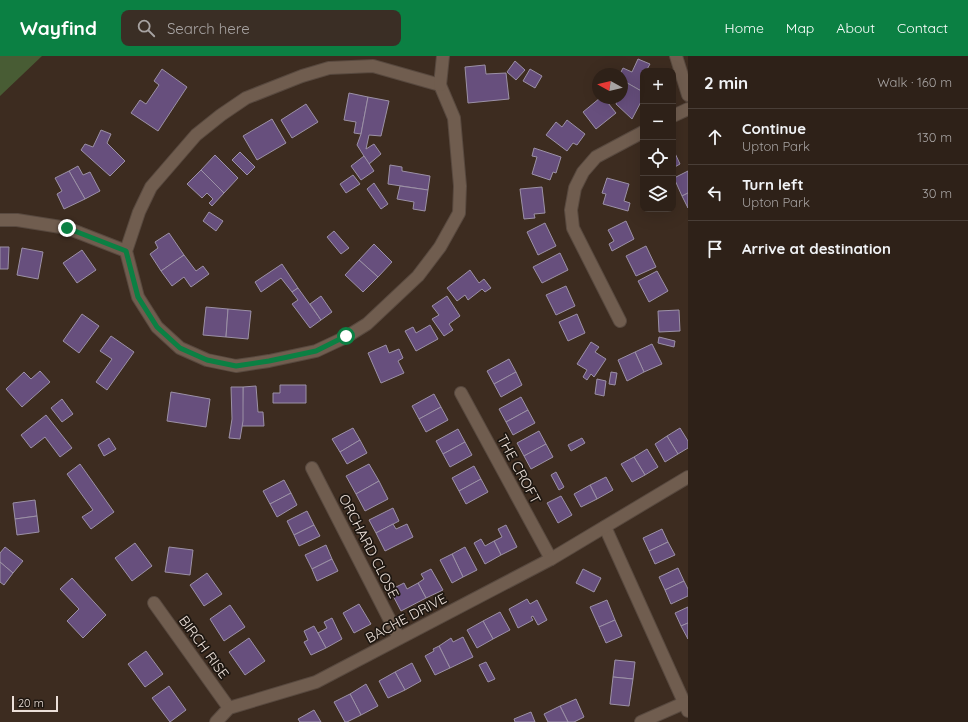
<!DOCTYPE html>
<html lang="en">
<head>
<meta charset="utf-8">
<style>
	body { margin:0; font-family:Quicksand,sans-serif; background:#3a2e25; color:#f1f3f6 }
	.controls { position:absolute; right:12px; top:12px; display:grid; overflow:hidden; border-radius:8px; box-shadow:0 4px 16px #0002 }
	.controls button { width:36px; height:36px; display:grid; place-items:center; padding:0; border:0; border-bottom:1px solid #493e37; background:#2e2118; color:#f1f3f6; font:20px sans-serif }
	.compass { position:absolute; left:592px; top:12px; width:36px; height:36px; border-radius:50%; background:#2e2118; box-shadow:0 4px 16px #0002; rotate:278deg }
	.scale { position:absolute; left:12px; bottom:10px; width:46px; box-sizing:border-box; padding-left:4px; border:2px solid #ece0d9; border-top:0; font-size:11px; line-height:14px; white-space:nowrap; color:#ece0d9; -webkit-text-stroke:3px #1e1711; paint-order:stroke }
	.stop { position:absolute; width:12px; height:12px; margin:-9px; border:3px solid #0b8043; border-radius:50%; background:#fff }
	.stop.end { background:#0b8043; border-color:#fff; box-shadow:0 1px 4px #0008 }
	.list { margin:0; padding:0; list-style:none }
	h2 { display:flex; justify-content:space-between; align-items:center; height:52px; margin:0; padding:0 16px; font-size:17px }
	h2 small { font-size:13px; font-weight:400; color:#a7a3a2 }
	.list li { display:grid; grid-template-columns:26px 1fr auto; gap:12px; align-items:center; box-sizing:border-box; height:56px; padding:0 16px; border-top:1px solid #493e37 }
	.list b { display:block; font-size:15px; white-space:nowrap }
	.list p { margin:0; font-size:13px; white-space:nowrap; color:#a7a3a2 }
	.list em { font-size:13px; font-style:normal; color:#a7a3a2 }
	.icon { flex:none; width:22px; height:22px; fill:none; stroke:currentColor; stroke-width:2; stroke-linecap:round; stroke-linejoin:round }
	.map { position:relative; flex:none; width:688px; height:666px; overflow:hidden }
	header { display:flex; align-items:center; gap:24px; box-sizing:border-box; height:56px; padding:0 20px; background:#0b8043; color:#fff }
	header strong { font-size:19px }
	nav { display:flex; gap:22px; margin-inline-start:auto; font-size:14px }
	.search { width:280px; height:36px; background:#3a2e25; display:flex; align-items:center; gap:10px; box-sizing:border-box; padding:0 14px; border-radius:8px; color:#a7a3a2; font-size:15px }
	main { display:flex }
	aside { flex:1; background:#2e2118 }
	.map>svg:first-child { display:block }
	.green { fill:#485c34 }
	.building { fill:#674f7d; stroke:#9c91a6 }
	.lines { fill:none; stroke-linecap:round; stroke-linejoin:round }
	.street-casing { stroke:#58493f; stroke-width:14 }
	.street { stroke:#705d4f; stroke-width:12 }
	.route { stroke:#0b8043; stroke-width:5 }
	.labels { text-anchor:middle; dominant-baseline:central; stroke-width:3.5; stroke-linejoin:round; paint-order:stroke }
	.street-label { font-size:14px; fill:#ece0d9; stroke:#1e1711 }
</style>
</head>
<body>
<header>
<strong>Wayfind</strong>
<div class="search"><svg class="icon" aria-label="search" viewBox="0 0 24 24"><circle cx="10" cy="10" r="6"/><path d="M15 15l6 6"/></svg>Search here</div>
<nav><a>Home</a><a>Map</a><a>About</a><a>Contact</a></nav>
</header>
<main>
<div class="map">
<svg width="688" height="666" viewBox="0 0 688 666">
	<rect width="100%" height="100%" fill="#3d2c20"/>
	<path class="green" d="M0 0H42L0 40Z"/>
	<g class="building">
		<path d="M638 3 650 8 646 15H643V36L622 24V18H620L623 12 632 16Z"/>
		<path d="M515 5 525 14 516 24 507 16Z"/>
		<path d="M485 9 486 18 506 17 509 43 468 47 465 11Z"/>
		<path d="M162 13 187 31 158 75 131 57 140 44 146 48 159 29 154 25Z"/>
		<path d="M530 13 542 20 535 32 523 25Z"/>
		<path d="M622 24 643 36V42L632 63 616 48 618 42H622Z"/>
		<path d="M349 37 368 41 361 78 354 77 356 66 344 64Z"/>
		<path d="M368 41 389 45 381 80 369 79 366 93 374 88 381 98 369 108 357 89 361 78Z"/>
		<path d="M600 42H604L616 57 596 73 583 56Z"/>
		<path d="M306 48 318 66 292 82 281 64Z"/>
		<path d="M272 63 286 87 257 104 243 80Z"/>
		<path d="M567 64 585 78 577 89 573 87 567 95 546 79 556 66 562 71Z"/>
		<path d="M101 74 111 78 107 87 125 105 110 120 81 94 85 88 93 91Z"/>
		<path d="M534 92 561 101 556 117 553 116 550 124 532 118 537 101 532 100Z"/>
		<path d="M673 93 680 108 673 112Z"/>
		<path d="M240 96 255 111 247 119 232 104Z"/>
		<path d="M215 99 238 122 224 137 201 114Z"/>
		<path d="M364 100 374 115 361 124 351 110Z"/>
		<path d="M390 109 402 111V115L430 120 428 134 388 128Z"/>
		<path d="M78 110 83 119 90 116 100 135 85 143 69 115Z"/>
		<path d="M201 114 224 137 212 150 209 147 213 143 207 137 202 142 187 128Z"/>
		<path d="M69 115 85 143 64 153 57 138 62 135 55 122Z"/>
		<path d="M688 115V137L682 140 674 122Z"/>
		<path d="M353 119 360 128 346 137 340 128Z"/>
		<path d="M607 122 629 128 624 145 630 147 628 155 603 148 606 138 602 137Z"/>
		<path d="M374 127 388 148 381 153 367 133Z"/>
		<path d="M400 130 428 134 425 155 413 153 414 146 397 143Z"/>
		<path d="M542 131 545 157 534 158 535 162 524 163 520 133Z"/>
		<path d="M688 137V152L682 140Z"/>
		<path d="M209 156 223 165 216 175 203 165Z"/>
		<path d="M626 165 634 183 612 195 609 188 614 185 608 174Z"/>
		<path d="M545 167 556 190 538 199 527 176Z"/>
		<path d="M334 175 349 192 341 198 327 181Z"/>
		<path d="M169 177 184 199 161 215 150 198 158 192 155 186Z"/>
		<path d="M374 188 392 206 378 221 359 204Z"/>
		<path d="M646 190 656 211 636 220 626 200Z"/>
		<path d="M0 191H9L8 213H0Z"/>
		<path d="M22 192 43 196 38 223 17 219Z"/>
		<path d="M82 194 96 214 77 227 63 207Z"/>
		<path d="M560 197 568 214 542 227 533 211Z"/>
		<path d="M184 199 196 215 203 210 209 218 191 231 184 221 172 230 161 215Z"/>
		<path d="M359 204 378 221 363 236 345 219Z"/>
		<path d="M282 208 298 232 292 236 281 222 261 236 255 226Z"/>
		<path d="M470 214 479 227 484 223 491 232 485 236 482 233 468 244 465 239 457 245 447 232Z"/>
		<path d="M657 215 668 235 649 246 638 225Z"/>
		<path d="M566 230 575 250 556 259 546 239Z"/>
		<path d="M298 232 321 264 310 272 292 248 298 244 292 236Z"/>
		<path d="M321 240 332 256 321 264 310 248Z"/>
		<path d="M447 240 460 260 449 268 453 274 444 280 432 263 439 259 432 250Z"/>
		<path d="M206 251 228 253 226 281 203 279Z"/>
		<path d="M228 253 251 255 248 283 226 281Z"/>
		<path d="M679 254 680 275 659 276 658 255Z"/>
		<path d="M82 258 99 270 79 297 63 285Z"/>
		<path d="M577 258 585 277 568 285 559 266Z"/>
		<path d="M430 269 438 283 416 295 405 275 413 271 416 277Z"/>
		<path d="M111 280 134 296 107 334 96 326 112 303 100 295Z"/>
		<path d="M659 281 675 285 674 291 658 287Z"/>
		<path d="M591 286 599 291 595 296 606 303 594 321 591 318 587 324 583 321 587 314 577 308Z"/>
		<path d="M652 288 662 308 644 316 635 296Z"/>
		<path d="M386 289 389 297 399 293 403 302 398 305 404 317 381 327 368 297Z"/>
		<path d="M635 296 644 316 627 325 618 304Z"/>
		<path d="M509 303 516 316 494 328 487 315Z"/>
		<path d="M40 315 50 326 22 351 6 333 24 316 31 323Z"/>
		<path d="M516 316 522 329 501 341 494 328Z"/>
		<path d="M611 316 617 317 615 329 609 328Z"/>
		<path d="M597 323 606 325 604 340 595 338Z"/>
		<path d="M280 329H306V347H273V337H280Z"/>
		<path d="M256 330 258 356H263L264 370H242L243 331Z"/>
		<path d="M231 331H243V365L240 383 229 382 232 363Z"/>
		<path d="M171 336 210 343 206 371 167 365Z"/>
		<path d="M434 338 441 351 419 363 412 350Z"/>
		<path d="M521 341 528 354 506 366 499 353Z"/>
		<path d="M62 343 73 358 62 366 51 352Z"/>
		<path d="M441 351 448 364 426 376 419 363Z"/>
		<path d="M528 354 535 367 513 379 506 366Z"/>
		<path d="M46 359 72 392 60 401 45 381 31 392 21 379Z"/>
		<path d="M353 372 360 384 340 396 332 383Z"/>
		<path d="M680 372 688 385V392L678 398 667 380Z"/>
		<path d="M458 373 465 386 443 398 436 385Z"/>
		<path d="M539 375 546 388 524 400 517 387Z"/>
		<path d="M667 380 678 398 665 406 655 388Z"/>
		<path d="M109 382 116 393 104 400 98 389Z"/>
		<path d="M582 382 585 387 571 395 568 389Z"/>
		<path d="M360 384 367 397 347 408 340 396Z"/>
		<path d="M465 386 472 399 450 411 443 398Z"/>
		<path d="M546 388 553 401 531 413 524 400Z"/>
		<path d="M647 393 658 411 645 419 634 401Z"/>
		<path d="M634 401 645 419 632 426 621 408Z"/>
		<path d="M80 408 114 456 91 473 82 461 93 454 67 418Z"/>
		<path d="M369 408 379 425 356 438 346 420Z"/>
		<path d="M474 410 481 423 459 435 452 422Z"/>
		<path d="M556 416 564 431 559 434 551 419Z"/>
		<path d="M606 421 613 434 597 443 590 429Z"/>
		<path d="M481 423 488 436 466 448 459 435Z"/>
		<path d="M284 424 291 437 270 448 263 435Z"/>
		<path d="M379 425 388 443 365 455 356 438Z"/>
		<path d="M590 429 597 443 581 451 574 438Z"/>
		<path d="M291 437 297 449 277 461 270 448Z"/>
		<path d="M561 440 572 459 558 467 547 447Z"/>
		<path d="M35 444 37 460 15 463 13 447Z"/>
		<path d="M393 452 399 465 376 477 369 464Z"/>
		<path d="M307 455 314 469 294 479 287 465Z"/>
		<path d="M37 460 39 476 17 479 15 463Z"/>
		<path d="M393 468 396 473 407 468 413 481 385 495 376 477Z"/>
		<path d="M314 469 320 480 299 490 294 479Z"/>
		<path d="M506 469 517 491 501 499 494 485 502 481 498 473Z"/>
		<path d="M662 473 668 486 649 495 643 482Z"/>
		<path d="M481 483 485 490 494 485 501 499 485 508 474 487Z"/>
		<path d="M668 486 675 499 655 508 649 495Z"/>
		<path d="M135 487 152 510 132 525 115 502Z"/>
		<path d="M326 489 332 503 312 513 305 499Z"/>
		<path d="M5 491 23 505 13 517 0 506V497Z"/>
		<path d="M169 491 193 494 190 519 165 516Z"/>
		<path d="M465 491 477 514 463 521 452 498Z"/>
		<path d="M452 498 463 521 452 527 440 504Z"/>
		<path d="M332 503 338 515 317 525 312 513Z"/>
		<path d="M0 506 13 517 4 529 0 526Z"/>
		<path d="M678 512 684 525 665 534 659 521Z"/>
		<path d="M431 513 443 534 426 542 418 527 424 523 421 518Z"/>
		<path d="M583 513 601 522 594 536 576 527Z"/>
		<path d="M207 517 222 538 204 550 190 529Z"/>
		<path d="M72 522 106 559 83 582 67 565 79 553 60 533Z"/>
		<path d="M684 525 688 533V540L671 548 665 534Z"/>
		<path d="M404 527 407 533 418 527 426 542 401 555 390 534Z"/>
		<path d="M527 543 530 548 537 544 547 564 538 569 533 560 531 561 533 564 518 572 509 553Z"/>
		<path d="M607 544 615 564 599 571 590 551Z"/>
		<path d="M359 548 371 568 354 577 343 557Z"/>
		<path d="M230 549 245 571 224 585 210 563Z"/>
		<path d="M688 551V567L681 570 675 557Z"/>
		<path d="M500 556 510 574 493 583 483 565Z"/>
		<path d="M332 562 342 583 326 592 318 577 327 572 324 566Z"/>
		<path d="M615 564 622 580 606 587 599 571Z"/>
		<path d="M483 565 493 583 477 592 467 574Z"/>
		<path d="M688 567V583L681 570Z"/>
		<path d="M314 570 326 592 311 599 304 586 308 584 304 575Z"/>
		<path d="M463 581 473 601 450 612 439 590 451 582 453 586Z"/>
		<path d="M249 582 265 605 245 619 229 596Z"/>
		<path d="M439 590 450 612 435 619 425 600 434 595 433 593Z"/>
		<path d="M146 595 163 618 145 631 128 608Z"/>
		<path d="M615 604 635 606 633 623 613 621Z"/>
		<path d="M486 606 495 623 488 626 479 609Z"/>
		<path d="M412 607 421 625 405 634 395 616Z"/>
		<path d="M395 616 405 634 388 642 379 625Z"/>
		<path d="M613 621 633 623 629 650 610 648Z"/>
		<path d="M366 628 378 650 361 659 350 638Z"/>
		<path d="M169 630 186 654 170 666 152 642Z"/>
		<path d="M350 638 361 659 347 666H345L334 646Z"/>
		<path d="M576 643 584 661 574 666H568L560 650Z"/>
		<path d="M560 650 568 666H548L544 658Z"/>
		<path d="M314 654 321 666H300L298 663Z"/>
		<path d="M531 656 535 666H515L514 663Z"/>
	</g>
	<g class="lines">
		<defs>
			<g id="street">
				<path d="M676 0 688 39"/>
				<path d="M373 10 440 29 454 62 460 130 459 157 440 191 418 220 367 268 346 281 316 295 269 305 236 310 207 304 180 292 157 271 138 241 126 195 139 156 151 131 196 79 221 59 246 42 302 20 329 12Z"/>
				<path d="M440 29 443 0"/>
				<path d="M673 60 688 53"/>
				<path d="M0 164H17L67 172 126 195"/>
				<path d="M620 265 573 172 571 154 575 132 583 116 596 101 643 76"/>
				<path d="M461 337 551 503"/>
				<path d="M312 412 399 582"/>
				<path d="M605 471 688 655"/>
				<path d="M154 547 229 652"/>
				<path d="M216 666 229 652 316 626 551 503 688 421"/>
				<path d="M641 666 684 647"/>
			</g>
		</defs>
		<use href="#street" class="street-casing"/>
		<use href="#street" class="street"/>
	</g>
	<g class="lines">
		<path class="route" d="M67 172 126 195 138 241 157 271 180 292 207 304 236 310 269 305 316 295 346 280"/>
	</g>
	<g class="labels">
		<g class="street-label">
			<text transform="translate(519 413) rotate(62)">THE CROFT</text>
			<text transform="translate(369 490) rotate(63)">ORCHARD CLOSE</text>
			<text transform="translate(406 562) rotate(-28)">BACHE DRIVE</text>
			<text transform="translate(204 591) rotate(54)">BIRCH RISE</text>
		</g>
	</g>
</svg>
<div class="controls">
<button>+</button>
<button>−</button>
<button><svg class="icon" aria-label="locate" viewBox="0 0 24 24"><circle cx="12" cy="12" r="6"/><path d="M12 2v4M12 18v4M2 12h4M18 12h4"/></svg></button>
<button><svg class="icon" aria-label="layers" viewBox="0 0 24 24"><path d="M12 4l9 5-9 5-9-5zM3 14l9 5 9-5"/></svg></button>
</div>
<svg class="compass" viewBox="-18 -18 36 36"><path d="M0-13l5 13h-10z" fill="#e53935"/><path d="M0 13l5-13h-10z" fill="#a7a3a2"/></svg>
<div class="scale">20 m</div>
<div class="stop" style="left:346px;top:280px"></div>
<div class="stop end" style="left:67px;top:172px"></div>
</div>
<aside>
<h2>2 min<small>Walk · 160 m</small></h2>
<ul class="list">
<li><svg class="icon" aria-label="ahead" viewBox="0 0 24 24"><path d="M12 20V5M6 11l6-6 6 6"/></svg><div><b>Continue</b><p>Upton Park</p></div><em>130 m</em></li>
<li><svg class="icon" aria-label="left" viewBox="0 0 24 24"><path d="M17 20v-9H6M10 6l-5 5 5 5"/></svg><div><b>Turn left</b><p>Upton Park</p></div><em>30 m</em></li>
<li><svg class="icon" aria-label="arrive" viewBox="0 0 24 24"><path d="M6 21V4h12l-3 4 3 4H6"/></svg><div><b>Arrive at destination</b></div></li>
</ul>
</aside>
</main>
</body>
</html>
